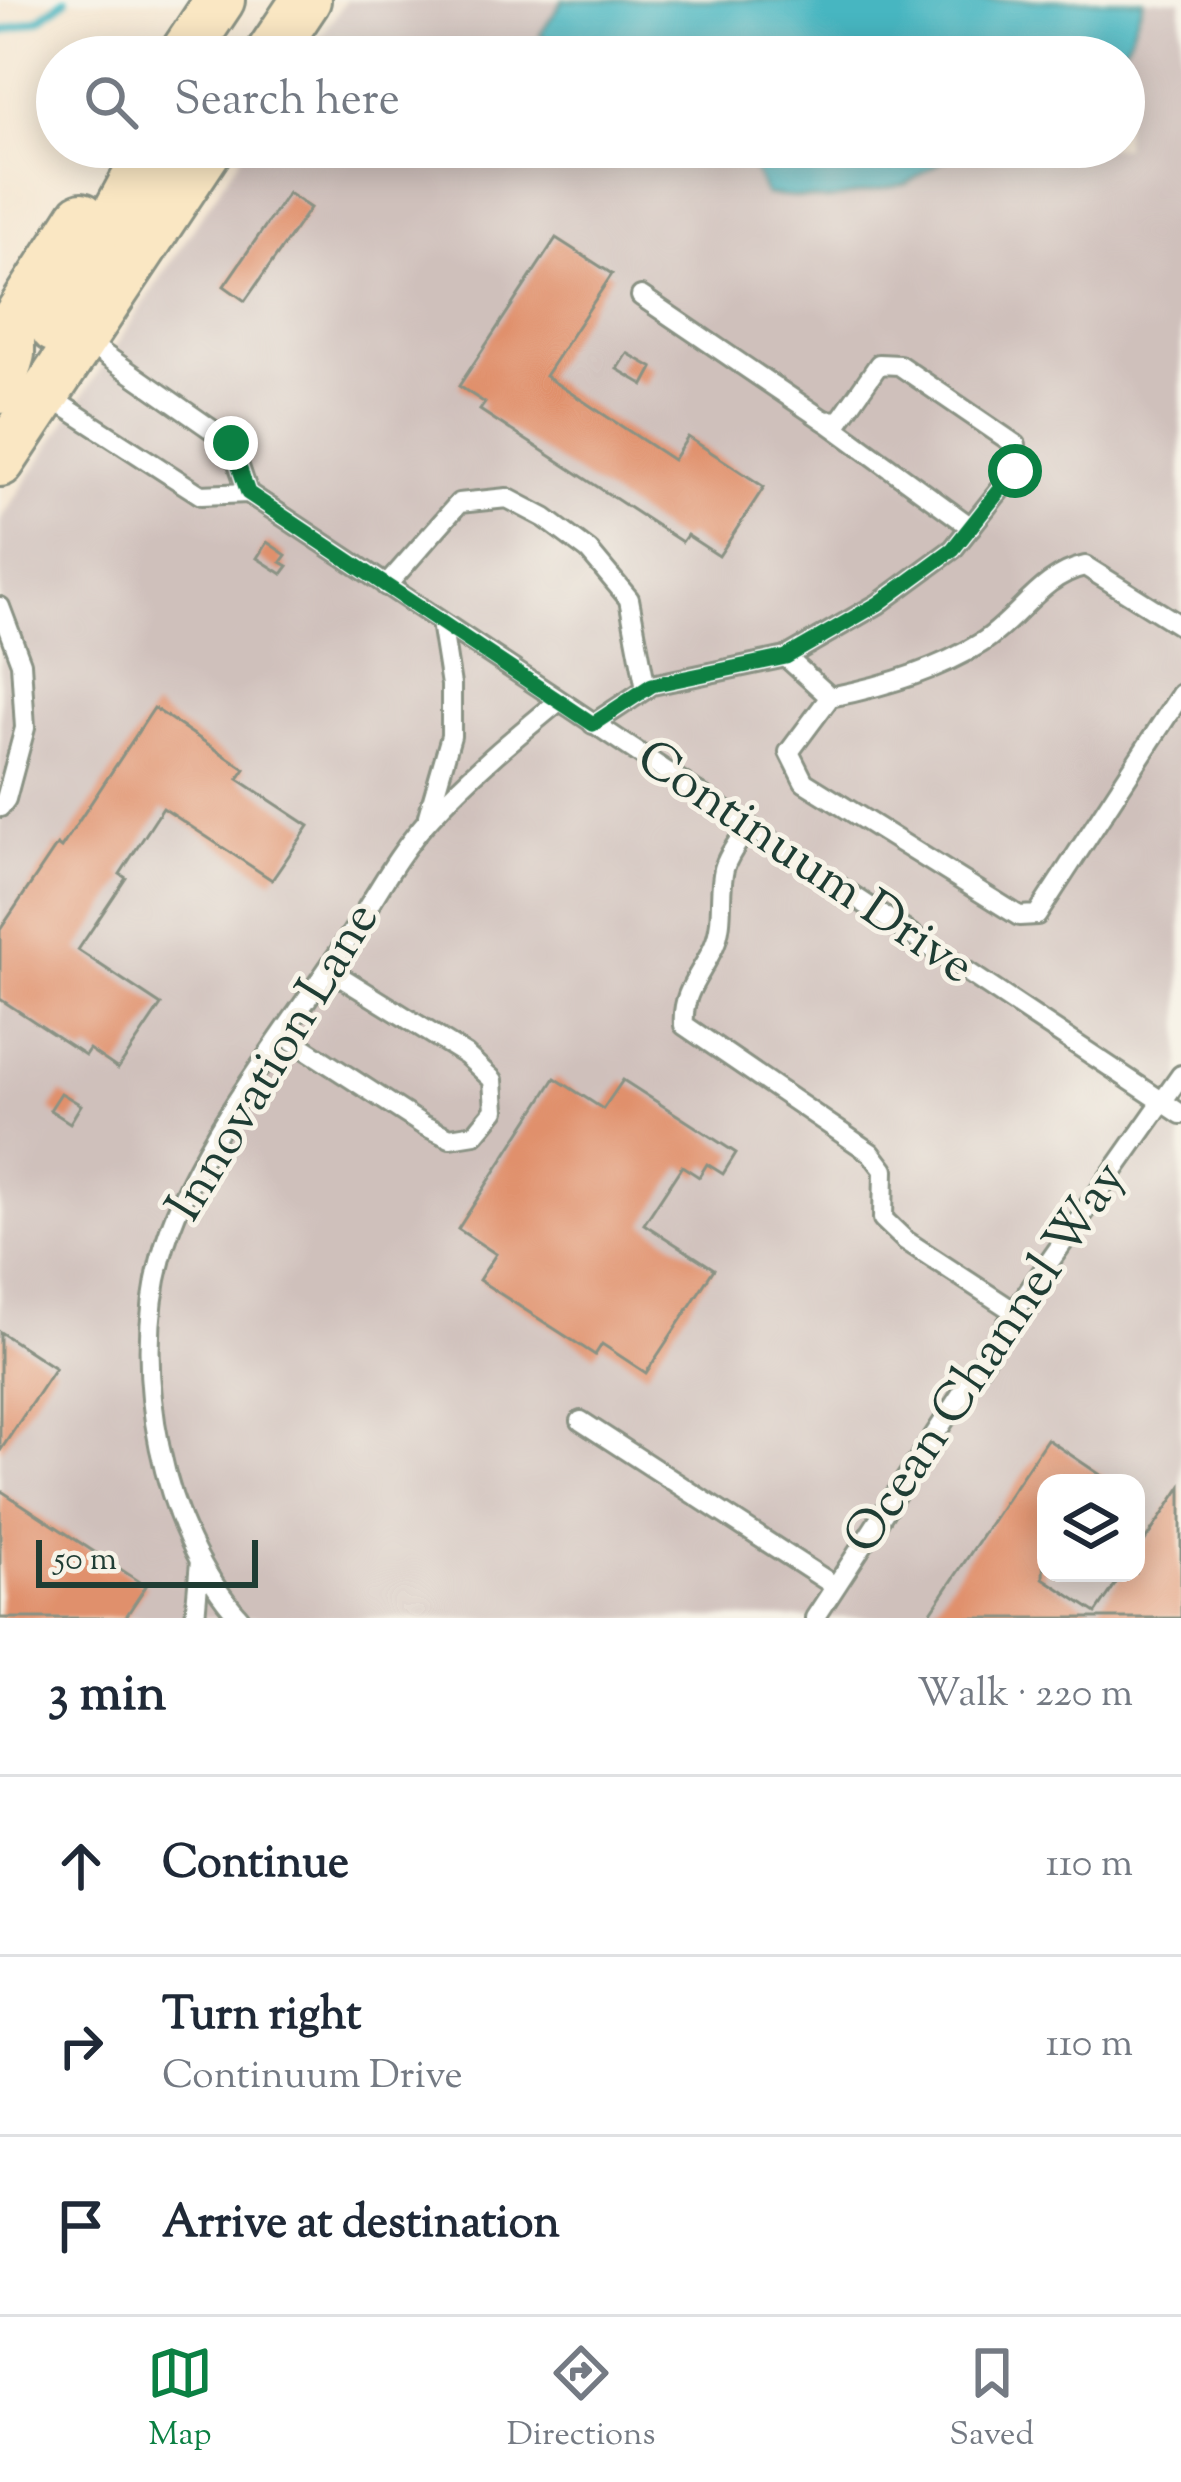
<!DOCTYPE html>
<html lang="en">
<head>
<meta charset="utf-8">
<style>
	body { margin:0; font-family:"Sorts Mill Goudy",serif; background:#f2f2f3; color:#1f2937 }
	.controls { position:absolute; right:36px; bottom:36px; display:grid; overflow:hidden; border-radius:24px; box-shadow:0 6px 30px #0003 }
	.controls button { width:108px; height:108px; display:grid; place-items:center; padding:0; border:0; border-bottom:3px solid #e0e1e3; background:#fff; color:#1f2937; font:60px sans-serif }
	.scale { position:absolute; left:36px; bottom:30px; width:222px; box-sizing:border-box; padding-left:12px; border:6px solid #1f3d34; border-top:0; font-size:33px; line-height:42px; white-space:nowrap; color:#1f3d34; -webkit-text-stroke:9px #f7f3e8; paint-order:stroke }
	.stop { position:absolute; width:36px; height:36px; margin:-27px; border:9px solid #0b8043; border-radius:50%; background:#fff }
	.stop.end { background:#0b8043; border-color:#fff; box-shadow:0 3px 12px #0008 }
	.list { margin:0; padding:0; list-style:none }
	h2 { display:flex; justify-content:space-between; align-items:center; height:156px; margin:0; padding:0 48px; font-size:51px }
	h2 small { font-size:39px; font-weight:400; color:#747a83 }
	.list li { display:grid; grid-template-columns:78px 1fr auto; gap:36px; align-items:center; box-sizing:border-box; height:180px; padding:0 48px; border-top:3px solid #e0e1e3 }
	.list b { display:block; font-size:45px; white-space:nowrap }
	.list p { margin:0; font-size:39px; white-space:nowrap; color:#747a83 }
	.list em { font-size:39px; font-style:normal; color:#747a83 }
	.icon { flex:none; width:66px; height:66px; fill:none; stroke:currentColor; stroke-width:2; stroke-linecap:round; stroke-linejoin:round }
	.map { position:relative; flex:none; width:1181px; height:1618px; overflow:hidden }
	.search { position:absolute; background:#fff; box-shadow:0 6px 30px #0003; left:36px; right:36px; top:36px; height:132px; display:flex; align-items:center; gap:30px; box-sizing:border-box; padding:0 42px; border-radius:66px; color:#747a83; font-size:45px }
	.sheet { height:696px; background:#fff }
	nav { display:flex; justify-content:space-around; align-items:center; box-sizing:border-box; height:168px; border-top:3px solid #e0e1e3; background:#fff; font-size:33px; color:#747a83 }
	nav a { display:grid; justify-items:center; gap:6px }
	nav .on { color:#0b8043 }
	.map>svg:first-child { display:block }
	.industrial { fill:#cfc0bb; fill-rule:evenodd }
	.water { fill:#47b6c1; stroke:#337a7a; stroke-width:3 }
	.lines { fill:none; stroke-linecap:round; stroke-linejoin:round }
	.stream { stroke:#47b6c1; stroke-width:9 }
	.building { fill:#e0906c }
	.service-casing { stroke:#8a9284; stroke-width:24 }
	.secondary-casing { stroke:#8a9284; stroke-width:54 }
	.service { stroke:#fff; stroke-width:18 }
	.secondary { stroke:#fae7c3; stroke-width:48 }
	.route { stroke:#0b8043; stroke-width:15 }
	.labels { text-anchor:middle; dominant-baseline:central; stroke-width:10; stroke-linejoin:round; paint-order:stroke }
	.street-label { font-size:51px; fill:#1f3d34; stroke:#f7f3e8 }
</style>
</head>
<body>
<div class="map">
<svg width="1181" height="1618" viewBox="0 0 1181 1618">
	<rect width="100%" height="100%" fill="#f7f3e8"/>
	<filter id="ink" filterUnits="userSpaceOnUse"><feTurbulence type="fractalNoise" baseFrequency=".00833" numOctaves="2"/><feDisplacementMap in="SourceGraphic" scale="24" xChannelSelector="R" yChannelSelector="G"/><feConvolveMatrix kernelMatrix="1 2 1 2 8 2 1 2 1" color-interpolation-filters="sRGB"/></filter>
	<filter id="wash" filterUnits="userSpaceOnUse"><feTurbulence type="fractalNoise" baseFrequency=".004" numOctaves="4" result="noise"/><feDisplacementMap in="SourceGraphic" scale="48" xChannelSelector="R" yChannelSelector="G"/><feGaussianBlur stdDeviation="2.7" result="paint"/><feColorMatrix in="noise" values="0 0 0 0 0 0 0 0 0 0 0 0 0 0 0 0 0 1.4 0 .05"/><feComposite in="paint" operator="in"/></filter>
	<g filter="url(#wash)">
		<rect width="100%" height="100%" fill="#f5e7d3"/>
		<path class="industrial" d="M346 0H1181V1618H0V521L247 147H1124V57H308ZM1046 1483H1136V1573H1046Z"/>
		<g class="water">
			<path d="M563 0H1144L1127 44 1113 57H577L540 35Z"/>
			<path d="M743 147H964L906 184 827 200 766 195Z"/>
		</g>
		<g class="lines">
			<path class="stream" d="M0 32 38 20 65 0"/>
		</g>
		<g id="blocks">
			<g class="building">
				<path d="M288 193 310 208 245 301 224 286Z"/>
				<path d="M556 238 612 274 545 376 673 460 688 437 764 487 719 556 687 535 682 542 480 410 485 403 459 386Z"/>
				<path d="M627 353 653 368 644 385 617 369Z"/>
				<path d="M267 542 286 555 281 562 288 566 282 574 257 558Z"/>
				<path d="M154 708 245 769 238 779 309 826 272 880 163 808 120 874 126 878 78 950 161 1005 118 1069 89 1049 85 1055 0 999V930L57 845 61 848Z"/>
				<path d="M555 1078 603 1109 623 1080 736 1153 723 1174 707 1164 699 1177 682 1166 644 1224 714 1269 646 1373 602 1344 595 1355 479 1280 496 1254 458 1229Z"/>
				<path d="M61 1093 81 1105 70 1123 50 1110Z"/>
				<path d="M0 1332 55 1368 0 1451Z"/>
				<path d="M1047 1439 1108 1480 1106 1483H1046L1043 1578 1096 1613 1123 1573H1136V1554L1181 1487V1618H927Z"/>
				<path d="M0 1490 146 1586 125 1618H0Z"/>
			</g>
		</g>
	</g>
	<g filter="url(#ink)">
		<use href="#blocks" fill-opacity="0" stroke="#8a9284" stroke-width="3"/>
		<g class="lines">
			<defs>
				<g id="service">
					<path d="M82 339 231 443 248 493"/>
					<path d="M48 396 201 495 248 493 1181 1114"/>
					<path d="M824 420 971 527"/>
					<path d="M386 586 459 503 507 498 545 518 589 551 629 599 646 689"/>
					<path d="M0 607 21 663 25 728 6 799 0 807"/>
					<path d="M1181 626 1085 566C1041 575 1018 620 981 643 936 671 881 687 830 697L789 752 804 782 1019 916 1037 915 1181 694"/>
					<path d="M786 657 830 697"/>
					<path d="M593 724 652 685 786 657 878 604 953 549 1015 471 1016 445 899 365 879 364 840 420 825 421 641 296"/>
					<path d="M428 816 451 736V685L441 622"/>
					<path d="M748 827C740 840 728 854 724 869 718 894 725 921 714 946 702 974 681 992 684 1025L871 1153 884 1170 883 1219 905 1240 1015 1312"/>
					<path d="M284 1035 423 1125 450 1138 475 1134 495 1110 493 1080 466 1055 328 969"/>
					<path d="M581 1421 835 1586"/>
					<path d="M195 1618 200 1561"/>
					<path d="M240 1618C161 1532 131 1369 161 1258 189 1151 283 1037 344 945 372 903 397 853 431 817 470 774 514 738 559 701"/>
					<path d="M815 1618 1028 1292 1181 1075"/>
				</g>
				<g id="secondary">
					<path d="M182 57 220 0"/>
					<path d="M268 57 306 0"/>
					<path d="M55 328 153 147"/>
					<path d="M0 345 82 217"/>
					<path d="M0 389 10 354V331"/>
					<path d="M0 462 209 147"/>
				</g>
			</defs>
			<use href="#service" class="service-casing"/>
			<use href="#secondary" class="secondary-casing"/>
			<use href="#service" class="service"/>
			<use href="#secondary" class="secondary"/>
		</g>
	</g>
	<g class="lines" filter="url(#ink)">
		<path class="route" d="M231 443 248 493 593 724 652 685 786 657 878 604 953 549 1015 471"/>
	</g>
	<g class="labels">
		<g class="street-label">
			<text transform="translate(804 864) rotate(34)">Continuum Drive</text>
			<text transform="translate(275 1063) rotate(-59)">Innovation Lane</text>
			<text transform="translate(987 1359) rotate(-56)">Ocean Channel Way</text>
		</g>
	</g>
</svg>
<div class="controls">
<button><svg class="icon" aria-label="layers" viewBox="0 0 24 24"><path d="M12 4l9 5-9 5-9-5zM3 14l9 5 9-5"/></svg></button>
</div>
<div class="scale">50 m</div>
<div class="stop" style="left:1015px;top:471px"></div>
<div class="stop end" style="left:231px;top:443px"></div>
<div class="search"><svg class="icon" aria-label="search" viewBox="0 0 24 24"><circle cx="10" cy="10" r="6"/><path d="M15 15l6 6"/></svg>Search here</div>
</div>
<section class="sheet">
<h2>3 min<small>Walk · 220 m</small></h2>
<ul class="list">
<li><svg class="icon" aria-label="ahead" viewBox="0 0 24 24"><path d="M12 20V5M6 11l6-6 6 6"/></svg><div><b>Continue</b></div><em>110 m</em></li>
<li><svg class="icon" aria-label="right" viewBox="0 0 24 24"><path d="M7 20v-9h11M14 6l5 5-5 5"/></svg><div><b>Turn right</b><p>Continuum Drive</p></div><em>110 m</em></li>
<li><svg class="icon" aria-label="arrive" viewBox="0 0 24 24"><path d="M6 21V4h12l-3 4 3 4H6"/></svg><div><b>Arrive at destination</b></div></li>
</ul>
</section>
<nav>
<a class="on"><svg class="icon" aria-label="map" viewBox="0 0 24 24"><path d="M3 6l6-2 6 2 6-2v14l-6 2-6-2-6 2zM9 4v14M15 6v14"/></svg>Map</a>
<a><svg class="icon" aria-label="directions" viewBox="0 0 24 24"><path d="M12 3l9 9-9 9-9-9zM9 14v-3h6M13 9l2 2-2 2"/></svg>Directions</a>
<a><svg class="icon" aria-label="saved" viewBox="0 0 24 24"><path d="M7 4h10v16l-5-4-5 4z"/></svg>Saved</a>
</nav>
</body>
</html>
